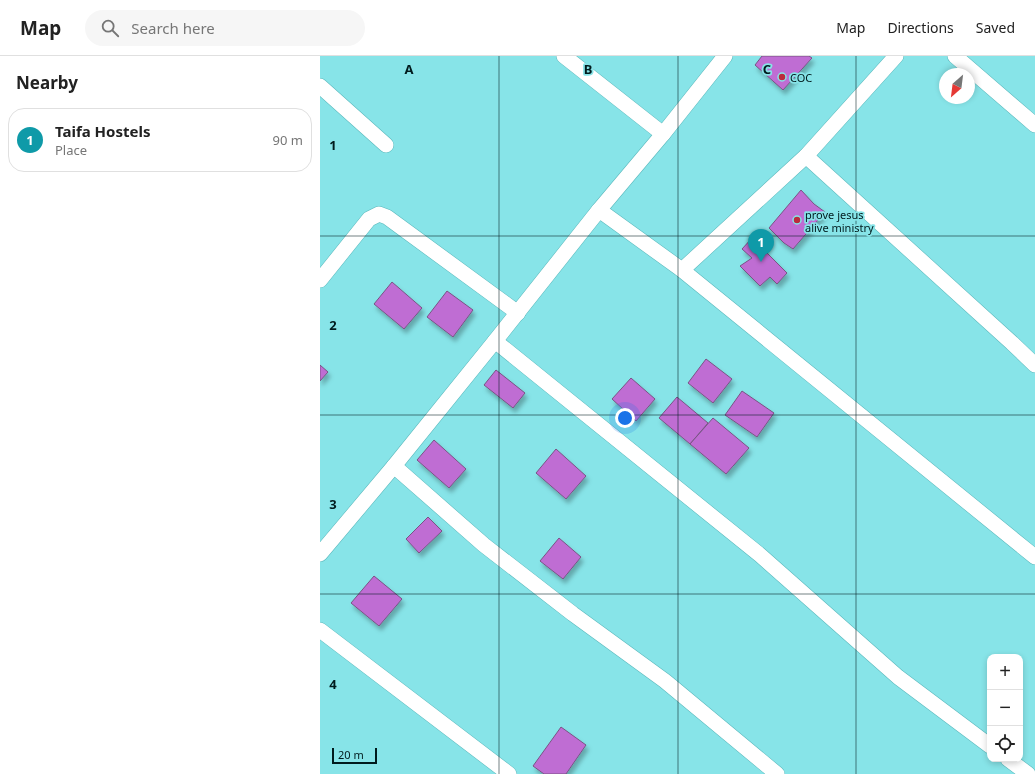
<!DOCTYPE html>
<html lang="en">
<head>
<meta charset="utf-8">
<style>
	body { margin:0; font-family:"Noto Sans",sans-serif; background:#f6f6f6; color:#222 }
	.controls { position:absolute; right:12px; bottom:12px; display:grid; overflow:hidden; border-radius:8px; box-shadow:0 2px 6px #0003 }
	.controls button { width:36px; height:36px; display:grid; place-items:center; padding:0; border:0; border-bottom:1px solid #e0e0e0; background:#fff; color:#222; font:20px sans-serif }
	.compass { position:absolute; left:619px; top:12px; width:36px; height:36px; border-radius:50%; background:#fff; box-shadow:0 2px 6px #0003; rotate:208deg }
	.scale { position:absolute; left:12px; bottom:10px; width:45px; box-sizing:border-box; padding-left:4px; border:2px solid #001b1d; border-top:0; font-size:11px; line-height:14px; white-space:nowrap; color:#001b1d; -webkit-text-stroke:3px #87e4e8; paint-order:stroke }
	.you { position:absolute; left:305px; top:362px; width:14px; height:14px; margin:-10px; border:3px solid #fff; border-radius:50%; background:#1a73e8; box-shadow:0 0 0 6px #1a73e833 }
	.badge { display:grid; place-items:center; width:26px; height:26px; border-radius:50%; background:#0b8043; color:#fff; font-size:13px; font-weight:700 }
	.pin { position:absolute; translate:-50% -33px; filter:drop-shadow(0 1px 2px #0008) }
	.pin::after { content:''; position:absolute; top:21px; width:14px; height:12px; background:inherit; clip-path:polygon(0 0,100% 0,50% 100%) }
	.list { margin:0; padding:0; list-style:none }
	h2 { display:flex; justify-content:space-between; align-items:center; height:52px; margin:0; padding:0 16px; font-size:17px }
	h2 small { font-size:13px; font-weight:400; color:#767676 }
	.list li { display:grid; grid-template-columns:26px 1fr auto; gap:12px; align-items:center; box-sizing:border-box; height:64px; margin:0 8px 8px; padding:0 8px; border:1px solid #e0e0e0; border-radius:16px }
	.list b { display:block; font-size:15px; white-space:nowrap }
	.list p { margin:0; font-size:13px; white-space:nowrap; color:#767676 }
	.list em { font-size:13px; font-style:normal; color:#767676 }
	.icon { flex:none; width:22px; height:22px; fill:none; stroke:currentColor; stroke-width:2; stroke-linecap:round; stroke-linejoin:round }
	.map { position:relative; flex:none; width:715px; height:718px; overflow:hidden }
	header { display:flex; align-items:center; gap:24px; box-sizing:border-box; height:56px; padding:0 20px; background:#fff; border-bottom:1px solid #e0e0e0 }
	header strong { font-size:19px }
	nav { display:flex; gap:22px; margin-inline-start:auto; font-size:14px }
	.search { width:280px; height:36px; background:#f6f6f6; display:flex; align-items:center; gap:10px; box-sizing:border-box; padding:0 14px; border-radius:22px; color:#767676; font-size:15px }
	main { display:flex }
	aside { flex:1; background:#fff }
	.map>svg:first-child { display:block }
	.building { fill:#bf6dd3; stroke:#7a5384; filter:url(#shadow) }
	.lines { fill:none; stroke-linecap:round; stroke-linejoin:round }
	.minor-casing { stroke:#5ab8bc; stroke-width:16 }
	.minor { stroke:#fff; stroke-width:15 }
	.grid { fill:none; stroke:#001b1d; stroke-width:1; stroke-opacity:0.55 }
	.poi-dot { fill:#bb2b3d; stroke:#87e4e8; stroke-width:1.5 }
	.labels { text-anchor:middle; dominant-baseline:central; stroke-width:3.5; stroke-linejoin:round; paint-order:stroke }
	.poi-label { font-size:11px; fill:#001b1d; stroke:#87e4e8; text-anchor:start }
	.grid-label { font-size:13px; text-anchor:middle; font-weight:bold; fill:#001b1d; stroke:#87e4e8; stroke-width:3.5; stroke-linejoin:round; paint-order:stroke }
</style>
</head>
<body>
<header>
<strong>Map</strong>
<div class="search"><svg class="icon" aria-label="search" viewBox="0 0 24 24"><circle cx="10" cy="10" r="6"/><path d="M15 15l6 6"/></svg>Search here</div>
<nav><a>Map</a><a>Directions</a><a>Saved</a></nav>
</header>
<main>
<aside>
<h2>Nearby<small></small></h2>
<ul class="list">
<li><span class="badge" style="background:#0f9aa8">1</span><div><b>Taifa Hostels</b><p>Place</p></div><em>90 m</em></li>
</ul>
</aside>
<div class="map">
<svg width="715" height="718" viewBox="0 0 715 718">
	<defs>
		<filter id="shadow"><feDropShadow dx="2.5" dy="4.5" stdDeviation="2" flood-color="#0004"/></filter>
	</defs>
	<rect width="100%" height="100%" fill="#87e4e8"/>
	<g class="building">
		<path d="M442 0H489L492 2 463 34 435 9Z"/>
		<path d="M481 134 494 148 505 156 473 193 464 187 449 172Z"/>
		<path d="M432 182 467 217 457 228 450 221 440 230 420 210 432 202 422 193Z"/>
		<path d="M72 226 102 252 84 273 54 248Z"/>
		<path d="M127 235 153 254 133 281 107 261Z"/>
		<path d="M386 303 412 323 393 347 368 327Z"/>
		<path d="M0 309 8 316 0 325Z"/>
		<path d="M176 314 205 337 193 352 164 329Z"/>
		<path d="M311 322 335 343 316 365 292 343Z"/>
		<path d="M422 335 454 357 437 381 405 359Z"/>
		<path d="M357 341 388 367 370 388 339 362Z"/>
		<path d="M393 362 429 392 406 418 370 388Z"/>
		<path d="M114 384 146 413 129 432 97 404Z"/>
		<path d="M236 393 266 420 246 443 216 417Z"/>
		<path d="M108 461 122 475 99 497 86 483Z"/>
		<path d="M239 482 261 501 243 523 220 505Z"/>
		<path d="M54 520 82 543 59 570 31 547Z"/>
		<path d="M241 671 266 689 246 718H224L213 710Z"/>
	</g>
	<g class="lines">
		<defs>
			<g id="minor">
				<path d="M244 0 343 78"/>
				<path d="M635 0 715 69"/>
				<path d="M0 30 66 89"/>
				<path d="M486 100 692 287 715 309"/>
				<path d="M279 154 362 214 486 100 576 0"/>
				<path d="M362 214 715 501"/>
				<path d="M0 224 49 163 59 158 67 161 198 257"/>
				<path d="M175 285 440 499 578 621 670 690"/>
				<path d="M74 410 164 489 253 558 345 625 457 718"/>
				<path d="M0 498 74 410 175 285 279 154 343 78 405 0"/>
				<path d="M0 574 189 718"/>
				<path d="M688 703 708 718"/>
			</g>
		</defs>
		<use href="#minor" class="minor-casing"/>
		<use href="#minor" class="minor"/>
	</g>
	<path class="grid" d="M179 0V718M358 0V718M536 0V718M0 180H715M0 359H715M0 538H715"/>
	<g class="poi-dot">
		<circle cx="462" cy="21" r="4"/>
		<circle cx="477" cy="164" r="4"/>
	</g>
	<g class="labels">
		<g class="poi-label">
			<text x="470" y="21">COC</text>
			<text x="485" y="158">prove jesus<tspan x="485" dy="13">alive ministry</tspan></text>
		</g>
	</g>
	<g class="grid-label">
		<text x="89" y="18">A</text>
		<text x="268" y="18">B</text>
		<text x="447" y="18">C</text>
		<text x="13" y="94">1</text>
		<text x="13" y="274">2</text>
		<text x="13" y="453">3</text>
		<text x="13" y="633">4</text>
	</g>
</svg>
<div class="controls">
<button>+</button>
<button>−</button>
<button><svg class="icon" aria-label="locate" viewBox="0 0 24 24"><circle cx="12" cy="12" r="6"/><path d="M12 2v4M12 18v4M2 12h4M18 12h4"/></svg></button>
</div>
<svg class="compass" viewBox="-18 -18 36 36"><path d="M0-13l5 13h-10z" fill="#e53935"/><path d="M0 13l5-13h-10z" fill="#767676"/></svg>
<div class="scale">20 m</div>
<div class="you"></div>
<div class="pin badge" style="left:441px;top:206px;background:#0f9aa8">1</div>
</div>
</main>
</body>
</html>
